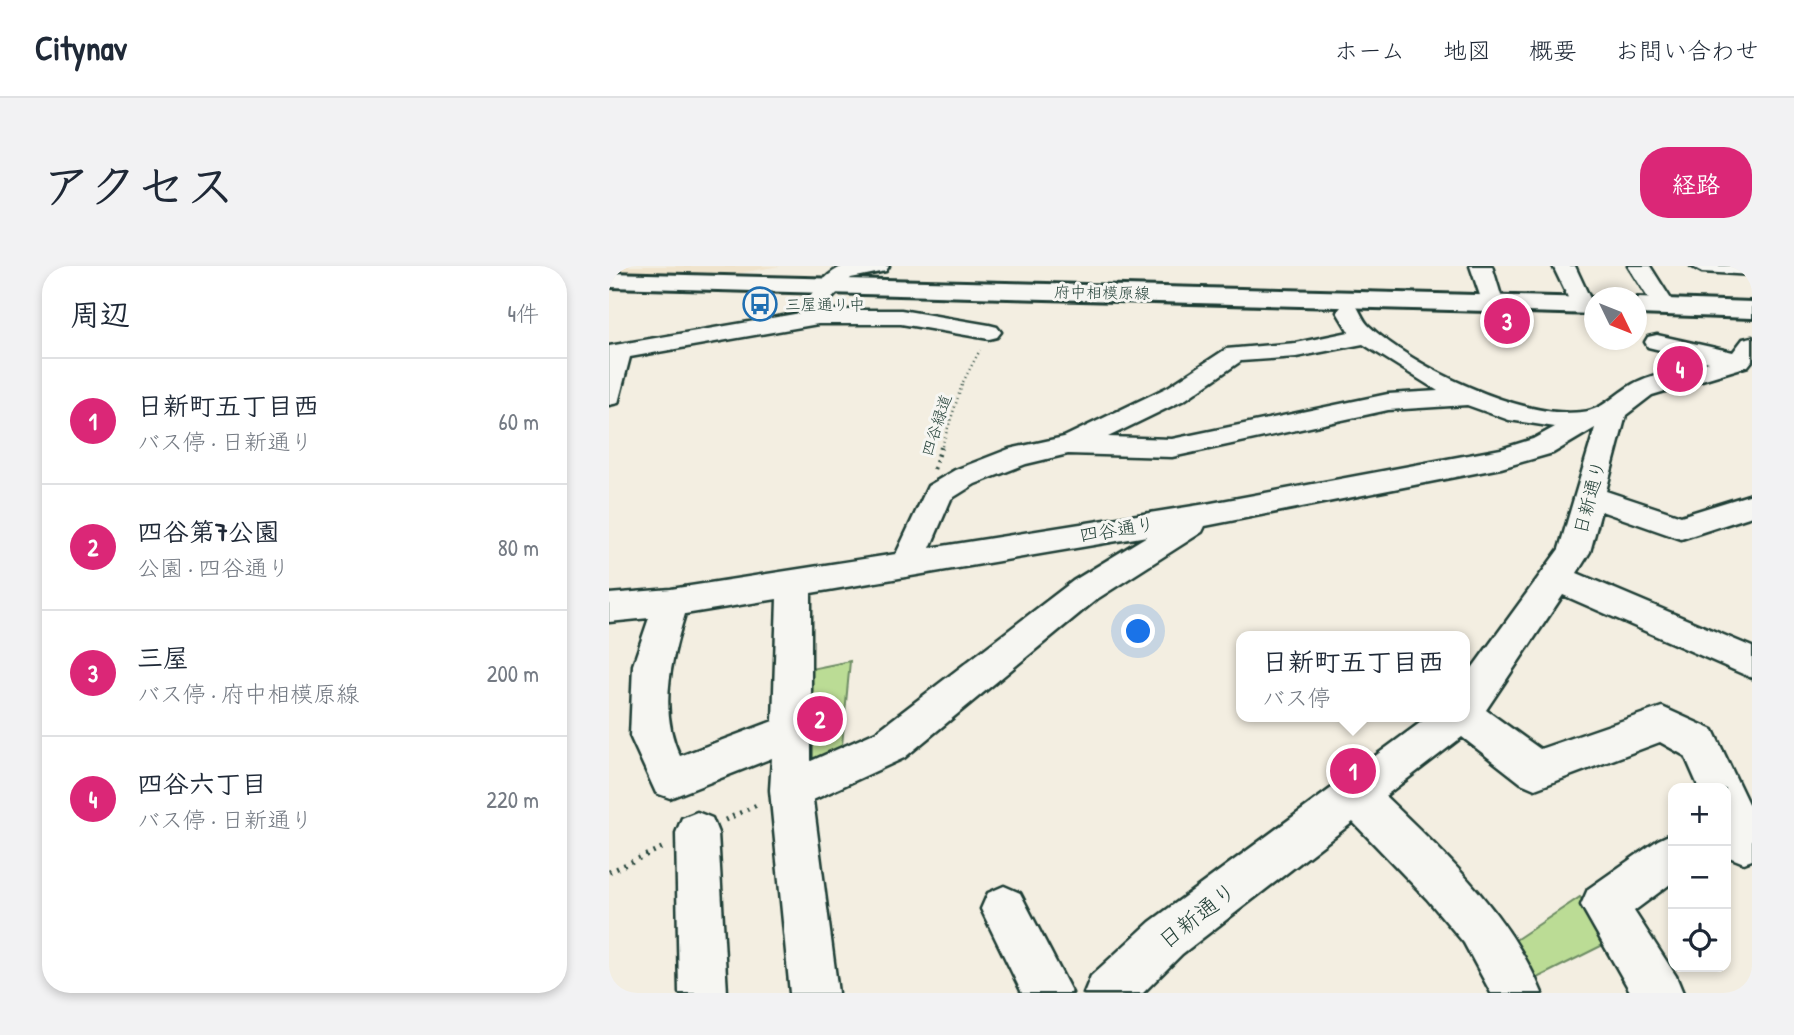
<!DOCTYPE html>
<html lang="ja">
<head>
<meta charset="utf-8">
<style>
	body { margin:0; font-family:"Patrick Hand","Klee One",sans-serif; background:#f2f2f3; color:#1f2937 }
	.controls { position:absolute; right:21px; bottom:21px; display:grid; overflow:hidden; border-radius:14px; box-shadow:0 4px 10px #0003 }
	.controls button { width:63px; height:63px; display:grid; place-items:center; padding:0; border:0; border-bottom:2px solid #e0e1e3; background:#fff; color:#1f2937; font:35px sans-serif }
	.compass { position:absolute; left:975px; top:21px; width:63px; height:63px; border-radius:50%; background:#fff; box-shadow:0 4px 10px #0003; rotate:133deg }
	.you { position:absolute; left:530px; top:366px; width:24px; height:24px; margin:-18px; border:5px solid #fff; border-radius:50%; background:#1a73e8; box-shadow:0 0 0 10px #1a73e833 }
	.badge { display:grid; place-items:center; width:46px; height:46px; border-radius:50%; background:#db2777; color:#fff; font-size:23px; font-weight:700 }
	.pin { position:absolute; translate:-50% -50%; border:4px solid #fff; box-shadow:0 2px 7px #0006 }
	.popup { position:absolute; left:627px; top:365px; width:234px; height:91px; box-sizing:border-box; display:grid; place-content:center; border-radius:14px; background:#fff; filter:drop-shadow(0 2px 5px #0005); font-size:23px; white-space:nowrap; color:#747a83 }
	.popup b { font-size:26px; color:#1f2937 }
	.popup::after { content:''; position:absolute; left:50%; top:100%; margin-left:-14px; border:14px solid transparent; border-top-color:#fff }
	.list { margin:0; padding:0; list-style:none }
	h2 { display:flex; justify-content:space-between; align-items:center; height:91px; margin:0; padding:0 28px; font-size:30px }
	h2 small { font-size:23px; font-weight:400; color:#747a83 }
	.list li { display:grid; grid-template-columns:46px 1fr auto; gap:21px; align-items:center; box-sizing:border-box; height:126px; padding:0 28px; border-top:2px solid #e0e1e3 }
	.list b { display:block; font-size:26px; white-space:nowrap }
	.list p { margin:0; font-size:23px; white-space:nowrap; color:#747a83 }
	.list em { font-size:23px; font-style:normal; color:#747a83 }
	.icon { flex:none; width:38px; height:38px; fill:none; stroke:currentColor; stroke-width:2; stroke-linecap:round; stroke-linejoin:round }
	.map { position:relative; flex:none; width:1143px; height:727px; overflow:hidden; border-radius:28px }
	header { display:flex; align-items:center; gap:42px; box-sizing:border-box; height:98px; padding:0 35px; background:#fff; border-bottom:2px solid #e0e1e3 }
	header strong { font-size:33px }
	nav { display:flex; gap:38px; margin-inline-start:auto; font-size:24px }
	.intro { display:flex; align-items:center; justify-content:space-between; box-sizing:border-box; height:168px; padding:0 42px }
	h1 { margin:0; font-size:49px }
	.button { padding:18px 32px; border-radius:28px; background:#db2777; color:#fff; font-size:24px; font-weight:700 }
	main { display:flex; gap:42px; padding:0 42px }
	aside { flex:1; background:#fff; border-radius:28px; box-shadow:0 4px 10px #0003 }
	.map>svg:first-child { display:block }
	.built { fill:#f0e4cd }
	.green { fill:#bbdc95; stroke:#6d8c64; stroke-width:2 }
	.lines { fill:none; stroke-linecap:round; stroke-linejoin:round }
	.minor-casing { stroke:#1f3d34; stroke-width:5 }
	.major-casing { stroke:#1f3d34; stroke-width:6 }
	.path-far2 { stroke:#1f3d34; stroke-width:2.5; stroke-dasharray:1 3.5; stroke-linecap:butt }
	.path-far1 { stroke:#1f3d34; stroke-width:4.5; stroke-dasharray:2 5; stroke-linecap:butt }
	.path { stroke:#1f3d34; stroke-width:5; stroke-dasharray:2 6; stroke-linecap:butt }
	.minor { fill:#f6f6f2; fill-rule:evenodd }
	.major { fill:#f6f6f2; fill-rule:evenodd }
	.labels { text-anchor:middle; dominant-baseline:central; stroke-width:6; stroke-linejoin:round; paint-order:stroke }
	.far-street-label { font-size:16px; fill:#1f3d34; stroke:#f6f6f2 }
	.far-poi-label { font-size:16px; fill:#1f3d34; stroke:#f6f6f2; text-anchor:start }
	.street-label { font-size:19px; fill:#1f3d34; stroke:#f6f6f2 }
	.near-street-label { font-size:23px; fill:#1f3d34; stroke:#f6f6f2 }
</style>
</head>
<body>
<header>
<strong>Citynav</strong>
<nav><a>ホーム</a><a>地図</a><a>概要</a><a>お問い合わせ</a></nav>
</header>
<div class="intro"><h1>アクセス</h1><a class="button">経路</a></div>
<main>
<aside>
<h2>周辺<small>4件</small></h2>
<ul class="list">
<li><span class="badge">1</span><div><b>日新町五丁目西</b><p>バス停 · 日新通り</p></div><em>60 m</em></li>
<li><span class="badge">2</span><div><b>四谷第7公園</b><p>公園 · 四谷通り</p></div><em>80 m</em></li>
<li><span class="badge">3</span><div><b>三屋</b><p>バス停 · 府中相模原線</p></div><em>200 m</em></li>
<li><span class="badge">4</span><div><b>四谷六丁目</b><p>バス停 · 日新通り</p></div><em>220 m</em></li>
</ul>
</aside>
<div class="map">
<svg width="1143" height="727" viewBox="0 0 1143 727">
	<rect width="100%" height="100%" fill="#f3eee1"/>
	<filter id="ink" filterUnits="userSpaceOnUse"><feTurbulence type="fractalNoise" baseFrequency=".0143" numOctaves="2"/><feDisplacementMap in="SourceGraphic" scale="14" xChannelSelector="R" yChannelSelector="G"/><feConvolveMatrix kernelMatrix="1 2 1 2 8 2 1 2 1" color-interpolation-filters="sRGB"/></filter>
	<g filter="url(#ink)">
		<path class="built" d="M0 0H171L131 7 8 6 0 5Z"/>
		<g class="green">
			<path d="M241 395 231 500 184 519 187 406Z"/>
			<path d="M971 631 1000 676 920 716 896 681Z"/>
		</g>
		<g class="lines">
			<defs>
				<g id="minor">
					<path d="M235 0H280L277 5 242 12 218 38H202L199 33C208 20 219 6 235 0Z"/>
					<path d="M861 0H883L894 36 891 41H875Z"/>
					<path d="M944 0H966L984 39 981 44H965Z"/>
					<path d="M1019 0H1041L1067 41 1064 46H1048Z"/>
					<path d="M1082 0H1143V9L1093 6Z"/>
					<path d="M740 39 748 41C752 47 754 54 759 59 802 100 914 154 973 146 994 144 1006 128 1024 118 1045 106 1077 103 1100 96L1039 81 1036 76 1039 71 1048 69 1124 86 1134 73 1143 71V95L1139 100 1043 129 1017 149 997 225 1072 250 1143 228V250L1072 273 992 245 981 286 968 307 1143 381V412L954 329 877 444 931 483 1053 441 1104 464 1143 546V594L1135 597 1120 591 1117 584V522H1090L1076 490 1051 476 926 523 912 517 853 471 776 530C838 590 900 647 933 727H882L855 677 818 633 744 556 573 688 534 727H475L482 710 541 656 819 451H856V412L950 283 986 162 944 187 892 202 596 260 593 266 488 333 295 492 204 534 229 727H181L161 524 163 492 61 532 47 527 21 470 24 399 40 352 0 356V328L62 323 287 288 319 220 346 204 400 183 455 171 559 121 617 83 687 77 740 66 728 46 732 41ZM754 78 829 125 779 128 563 173 499 171 577 133 632 95 687 91ZM858 139 900 154 946 161 924 173 892 183 597 238 321 282 342 233 366 218 417 198 459 188 563 191 779 144ZM538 270 464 315 267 466 202 495V327ZM168 333 164 455 71 490C49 445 62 394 76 348Z"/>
					<path d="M209 44H292L380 59 388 61 392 66 388 71 380 73 292 58H209L21 91 9 137 0 139V80Z"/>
					<path d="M88 546 103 552 109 567 118 727H70L67 567 73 552Z"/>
					<path d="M1064 567V616L1025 645 1067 710 1074 727H1022L972 639 979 623 1049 574Z"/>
					<path d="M395 620 411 627 463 727H413L372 643 379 627Z"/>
				</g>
				<g id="major">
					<path d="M0 7 986 32V48L0 21Z"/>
					<path d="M1028 32 1143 36V52L1028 48Z"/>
				</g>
			</defs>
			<use href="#minor" class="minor-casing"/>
			<use href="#major" class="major-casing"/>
			<path class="path-far2" d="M333 180 354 116 371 84"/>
			<path class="path-far1" d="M325 203 333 179"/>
			<g class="path">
				<path d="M116 554 152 537"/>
				<path d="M0 606 57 580"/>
			</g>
			<use href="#minor" class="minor"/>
			<use href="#major" class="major"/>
		</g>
	</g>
	<defs>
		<symbol id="bus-ring" viewBox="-11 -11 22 22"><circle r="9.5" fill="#f6f6f2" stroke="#1f6fb2" stroke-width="1.5"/><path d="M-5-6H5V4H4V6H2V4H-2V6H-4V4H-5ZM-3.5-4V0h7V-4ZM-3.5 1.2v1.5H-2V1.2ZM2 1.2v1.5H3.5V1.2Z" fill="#1f6fb2"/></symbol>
	</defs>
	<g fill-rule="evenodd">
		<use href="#bus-ring" x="132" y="19" width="38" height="38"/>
	</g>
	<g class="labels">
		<g class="far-street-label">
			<text transform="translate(493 26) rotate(1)">府中相模原線</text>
			<text transform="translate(327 159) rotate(-72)">四谷緑道</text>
		</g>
		<g class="far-poi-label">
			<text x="176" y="38">三屋通り中</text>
		</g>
		<g class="street-label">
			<text transform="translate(980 231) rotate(-75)">日新通り</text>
			<text transform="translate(508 263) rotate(-9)">四谷通り</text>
		</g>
		<g class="near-street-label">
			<text transform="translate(588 649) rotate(-38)">日新通り</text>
		</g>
	</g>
</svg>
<div class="controls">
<button>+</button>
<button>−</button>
<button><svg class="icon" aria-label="locate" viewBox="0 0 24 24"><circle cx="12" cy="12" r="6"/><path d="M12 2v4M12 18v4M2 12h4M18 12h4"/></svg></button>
</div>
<svg class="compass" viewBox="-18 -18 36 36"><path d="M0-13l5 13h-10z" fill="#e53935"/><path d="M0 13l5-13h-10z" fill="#747a83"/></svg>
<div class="you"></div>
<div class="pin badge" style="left:744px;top:505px">1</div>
<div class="popup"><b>日新町五丁目西</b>バス停</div>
<div class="pin badge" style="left:211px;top:453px">2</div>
<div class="pin badge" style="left:898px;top:55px">3</div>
<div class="pin badge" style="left:1071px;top:103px">4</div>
</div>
</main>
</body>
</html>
